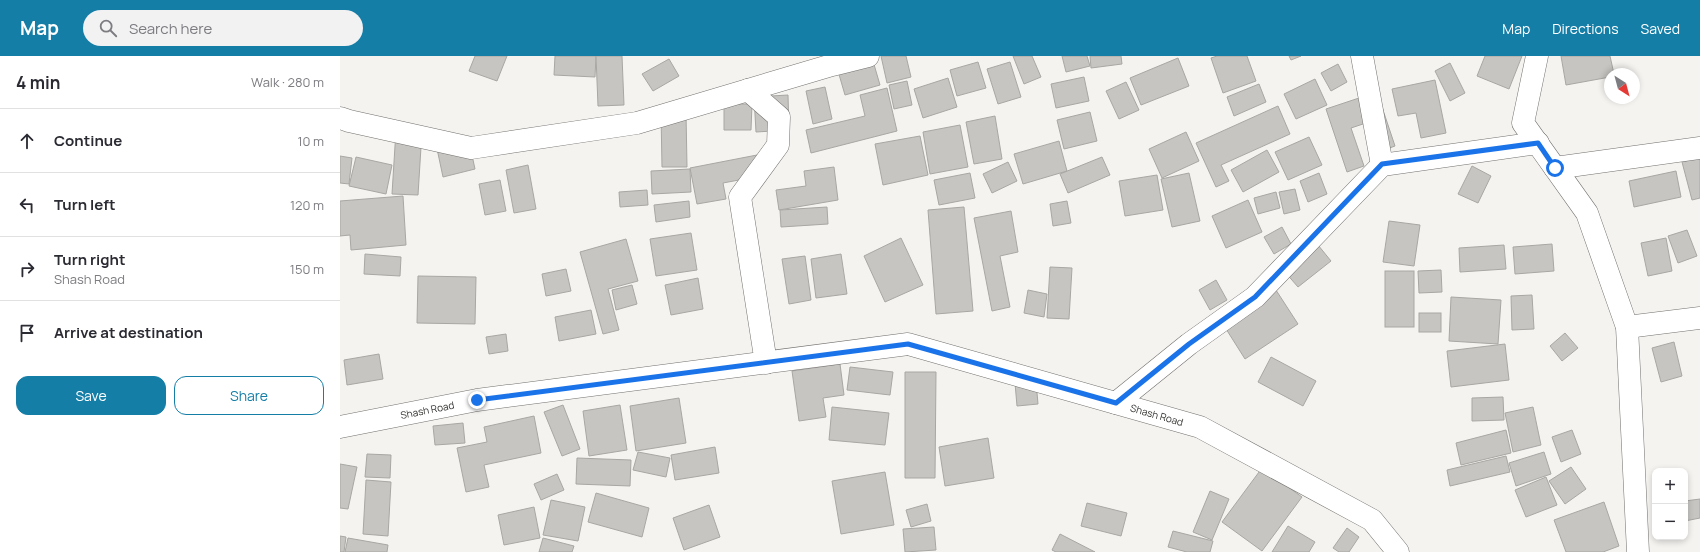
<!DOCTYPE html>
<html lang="en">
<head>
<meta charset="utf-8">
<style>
	body { margin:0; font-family:Manrope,sans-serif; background:#f2f2f3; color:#2b2b33 }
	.controls { position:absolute; right:12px; bottom:12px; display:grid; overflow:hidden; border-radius:8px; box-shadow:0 2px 6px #0003 }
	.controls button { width:36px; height:36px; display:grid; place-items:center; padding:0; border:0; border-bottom:1px solid #e1e1e2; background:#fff; color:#2b2b33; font:20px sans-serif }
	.compass { position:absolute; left:1264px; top:12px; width:36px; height:36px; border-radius:50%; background:#fff; box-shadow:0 2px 6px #0003; rotate:144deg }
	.stop { position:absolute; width:12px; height:12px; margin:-9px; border:3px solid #1a73e8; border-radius:50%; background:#fff }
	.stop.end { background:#1a73e8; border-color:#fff; box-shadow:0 1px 4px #0008 }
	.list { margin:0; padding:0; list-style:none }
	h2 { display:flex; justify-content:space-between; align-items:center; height:52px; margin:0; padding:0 16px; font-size:17px }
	h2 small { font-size:13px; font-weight:400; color:#7c7c81 }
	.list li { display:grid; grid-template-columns:26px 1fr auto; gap:12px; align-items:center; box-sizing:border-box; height:64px; padding:0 16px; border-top:1px solid #e1e1e2 }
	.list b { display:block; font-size:15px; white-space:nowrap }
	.list p { margin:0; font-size:13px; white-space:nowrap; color:#7c7c81 }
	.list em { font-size:13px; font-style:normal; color:#7c7c81 }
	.actions { display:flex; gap:8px; padding:12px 16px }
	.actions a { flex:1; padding:9px 0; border:1px solid #147ea7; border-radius:12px; text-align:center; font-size:14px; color:#147ea7 }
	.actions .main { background:#147ea7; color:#fff }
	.icon { flex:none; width:22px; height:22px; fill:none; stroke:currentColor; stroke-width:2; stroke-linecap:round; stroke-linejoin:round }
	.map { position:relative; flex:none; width:1360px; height:496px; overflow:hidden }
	header { display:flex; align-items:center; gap:24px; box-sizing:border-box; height:56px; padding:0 20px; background:#147ea7; color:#fff }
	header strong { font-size:19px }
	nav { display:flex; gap:22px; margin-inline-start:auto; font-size:14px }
	.search { width:280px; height:36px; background:#f2f2f3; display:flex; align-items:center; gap:10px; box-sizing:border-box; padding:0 14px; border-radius:22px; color:#7c7c81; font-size:15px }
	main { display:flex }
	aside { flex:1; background:#fff }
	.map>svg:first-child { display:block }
	.building { fill:#c6c5c2; stroke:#a8a7a4 }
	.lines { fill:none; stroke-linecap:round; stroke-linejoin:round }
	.minor-casing { stroke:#72716e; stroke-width:23 }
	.minor { stroke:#fff; stroke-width:22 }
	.route { stroke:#1a73e8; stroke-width:5 }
	.labels { text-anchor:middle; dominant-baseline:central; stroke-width:3; stroke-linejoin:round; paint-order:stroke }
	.street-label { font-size:10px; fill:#333331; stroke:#fff }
</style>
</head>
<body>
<header>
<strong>Map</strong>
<div class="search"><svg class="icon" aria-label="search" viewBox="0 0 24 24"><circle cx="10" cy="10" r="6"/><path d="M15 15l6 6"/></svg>Search here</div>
<nav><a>Map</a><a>Directions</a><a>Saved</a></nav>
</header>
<main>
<aside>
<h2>4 min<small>Walk · 280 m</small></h2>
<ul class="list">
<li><svg class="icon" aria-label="ahead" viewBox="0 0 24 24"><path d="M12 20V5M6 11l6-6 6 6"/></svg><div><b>Continue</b></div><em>10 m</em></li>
<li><svg class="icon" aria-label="left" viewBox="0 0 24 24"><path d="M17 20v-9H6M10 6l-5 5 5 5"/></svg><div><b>Turn left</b></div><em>120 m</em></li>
<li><svg class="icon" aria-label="right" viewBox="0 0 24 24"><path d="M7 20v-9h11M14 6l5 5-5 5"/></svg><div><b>Turn right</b><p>Shash Road</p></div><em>150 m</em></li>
<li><svg class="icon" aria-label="arrive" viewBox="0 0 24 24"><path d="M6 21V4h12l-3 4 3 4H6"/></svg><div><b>Arrive at destination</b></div></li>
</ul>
<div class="actions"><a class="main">Save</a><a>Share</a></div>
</aside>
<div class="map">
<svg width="1360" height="496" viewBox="0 0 1360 496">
	<rect width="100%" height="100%" fill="#f5f3f0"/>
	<g class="building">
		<path d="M135 0H167L157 25 129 15Z"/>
		<path d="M215 0H256L255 21 214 19Z"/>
		<path d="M256 0H282L284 49 258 50Z"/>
		<path d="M541 0H566L571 21 547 27Z"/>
		<path d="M673 0H692L701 21 684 28Z"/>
		<path d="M722 0H747L750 10 726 16Z"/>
		<path d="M750 0H781L782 8 751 12Z"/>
		<path d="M877 0H907L916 25 883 37 871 2Z"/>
		<path d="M949 0H961L951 4Z"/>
		<path d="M1145 0H1182L1169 33 1137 20Z"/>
		<path d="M1221 0H1270L1274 18H1270V21L1226 29Z"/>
		<path d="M838 2 849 30 801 49 790 22Z"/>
		<path d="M329 3 339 20 313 35 302 18Z"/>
		<path d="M533 5 540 29 505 39 498 15Z"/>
		<path d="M638 6 646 32 617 40 610 14Z"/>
		<path d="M670 6 681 41 658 48 647 13Z"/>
		<path d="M1110 7 1125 37 1110 45 1095 15Z"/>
		<path d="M998 8 1007 26 991 35 981 17Z"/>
		<path d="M744 21 749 45 716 52 711 28Z"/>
		<path d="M608 22 617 51 583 62 574 33Z"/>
		<path d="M975 23 987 49 956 63 944 38Z"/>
		<path d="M1095 24 1106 77 1081 82 1076 57 1058 60 1052 33Z"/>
		<path d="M567 25 572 49 554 53 549 29Z"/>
		<path d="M786 26 799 54 779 63 766 35Z"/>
		<path d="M919 28 926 46 894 60 887 41Z"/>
		<path d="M485 31 492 63 473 68 466 35Z"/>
		<path d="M547 32 557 75 471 97 466 74 525 60 520 39Z"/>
		<path d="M1037 36 1055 90 1036 97 1026 67 1011 72 1024 110 1007 116 986 53Z"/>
		<path d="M448 39 449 74 416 76 414 41Z"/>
		<path d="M384 48H412L411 74H384Z"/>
		<path d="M938 50 950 78 881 109 889 125 876 131 856 87Z"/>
		<path d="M750 56 757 85 724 93 717 64Z"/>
		<path d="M346 57 347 111H322L321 58Z"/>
		<path d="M655 60 662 103 634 108 626 66Z"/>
		<path d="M620 69 628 111 590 118 583 76Z"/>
		<path d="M56 74 82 75 78 139 52 138Z"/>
		<path d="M846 76 859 105 822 122 809 93Z"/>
		<path d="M580 80 588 119 543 129 535 88Z"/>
		<path d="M128 81 135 113 103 121 96 88Z"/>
		<path d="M969 81 982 109 948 124 935 96Z"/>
		<path d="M719 85 727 115 683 128 674 98Z"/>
		<path d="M927 94 939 116 903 136 891 114Z"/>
		<path d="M417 99 420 120 383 127 386 143 357 148 350 112Z"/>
		<path d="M0 100 12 102 9 128 0 127Z"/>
		<path d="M16 101 52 109 46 138 9 130Z"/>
		<path d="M762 101 770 119 728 137 720 118Z"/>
		<path d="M1360 101V142L1352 144 1342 106Z"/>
		<path d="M668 106 677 125 652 137 643 118Z"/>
		<path d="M188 109 196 153 174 157 166 114Z"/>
		<path d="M1132 110 1151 120 1138 147 1118 138Z"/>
		<path d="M494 111 498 144 439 154 436 134 466 130 464 115Z"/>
		<path d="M350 113 351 136 312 138 311 115Z"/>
		<path d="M1336 115 1341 141 1294 151 1289 125Z"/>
		<path d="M630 117 635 142 599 149 594 124Z"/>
		<path d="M849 117 860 165 832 171 821 123Z"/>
		<path d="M979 117 987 138 968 146 960 125Z"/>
		<path d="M817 119 823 154 785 160 779 125Z"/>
		<path d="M160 124 166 155 145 159 139 128Z"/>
		<path d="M955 133 960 154 944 158 939 136Z"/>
		<path d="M307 134 308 149 280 151 279 136Z"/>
		<path d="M936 136 940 152 918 158 914 142Z"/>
		<path d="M63 140 66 189 11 194 10 179 0 180V145Z"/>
		<path d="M908 144 922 176 886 192 872 160Z"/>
		<path d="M349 145 350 161 316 166 314 149Z"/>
		<path d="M727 145 731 167 713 170 710 148Z"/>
		<path d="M487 151 488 168 441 171 440 154Z"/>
		<path d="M624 151 633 255 596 258 588 154Z"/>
		<path d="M671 155 678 196 660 200 670 251 652 255 634 162Z"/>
		<path d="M1049 165 1080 169 1074 210 1043 206Z"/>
		<path d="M942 171 951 188 934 198 924 181Z"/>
		<path d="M1347 174 1357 200 1338 207 1328 180Z"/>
		<path d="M351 177 357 214 316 220 310 183Z"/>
		<path d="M561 182 583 229 545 246 524 200Z"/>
		<path d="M1326 182 1332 215 1308 220 1301 187Z"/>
		<path d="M286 183 298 225 268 233 279 274 263 278 240 196Z"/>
		<path d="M1212 188 1214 215 1175 218 1173 191Z"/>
		<path d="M978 189 991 205 958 231 945 216Z"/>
		<path d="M1164 189 1166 213 1120 216 1119 192Z"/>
		<path d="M25 198 61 201 60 220 24 218Z"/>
		<path d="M501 198 507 238 476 242 471 203Z"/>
		<path d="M465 200 471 244 449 248 442 203Z"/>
		<path d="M710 211 732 212 729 263 707 262Z"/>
		<path d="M226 213 231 235 206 240 202 218Z"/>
		<path d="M1101 214 1102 236 1079 237 1078 215Z"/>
		<rect x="1045" y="215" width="29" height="56"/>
		<path d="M78 220 136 221 135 268 77 267Z"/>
		<path d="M358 222 363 253 331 259 325 229Z"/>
		<path d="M876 224 887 244 870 254 859 234Z"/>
		<path d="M292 229 297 248 276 254 272 234Z"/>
		<path d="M934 231 958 268 905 303 881 265Z"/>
		<path d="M688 234 707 238 704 261 684 257Z"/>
		<path d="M1192 239 1194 273 1172 274 1171 240Z"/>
		<path d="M1111 241 1161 244 1158 288 1109 285Z"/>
		<path d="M251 254 256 278 219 285 215 261Z"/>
		<rect x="1079" y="257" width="22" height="19"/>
		<path d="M1225 277 1238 292 1222 305 1210 290Z"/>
		<path d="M166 278 168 295 149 298 146 281Z"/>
		<path d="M1334 286 1342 320 1321 326 1312 292Z"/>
		<path d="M1165 288 1169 324 1111 331 1107 295Z"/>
		<path d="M39 298 43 323 7 329 4 304Z"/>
		<path d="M931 301 976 325 963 350 918 326Z"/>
		<path d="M500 308 504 339 483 342 486 361 459 365 452 315Z"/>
		<path d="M510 311 553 316 550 339 507 334Z"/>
		<path d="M565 316H596L595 422H565Z"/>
		<path d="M696 325 698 348 677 350 675 327Z"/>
		<path d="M1163 341 1164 364 1132 365V342Z"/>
		<path d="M339 342 346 387 296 395 290 350Z"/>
		<path d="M223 349 240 393 222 400 204 356Z"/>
		<path d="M280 349 287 394 249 400 243 355Z"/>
		<path d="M492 351 549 357 545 389 489 384Z"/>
		<path d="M1193 351 1201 389 1173 396 1165 357Z"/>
		<path d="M194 360 201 397 144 409 149 431 126 436 117 392 147 386 144 371Z"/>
		<path d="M123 367 125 387 95 389 93 370Z"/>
		<path d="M1166 374 1171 397 1121 409 1116 387Z"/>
		<path d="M1232 374 1241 398 1221 406 1212 381Z"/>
		<path d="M648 382 654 422 605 430 599 391Z"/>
		<path d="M375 391 379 417 335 424 331 399Z"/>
		<path d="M298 396 330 402 326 421 293 414Z"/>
		<path d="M1204 396 1211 418 1176 430 1169 407Z"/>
		<path d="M27 398 51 399 50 422 25 421Z"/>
		<path d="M1166 400 1170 416 1110 430 1107 414Z"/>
		<path d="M237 402 291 404 290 430 236 428Z"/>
		<path d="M0 408 17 411 8 453 0 452Z"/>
		<path d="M1231 411 1246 433 1225 448 1209 425Z"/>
		<path d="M922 412 962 441 922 495 882 466Z"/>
		<path d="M545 416 554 469 501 478 492 425Z"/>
		<path d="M217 418 224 434 201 444 194 428Z"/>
		<path d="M1206 421 1217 449 1186 461 1175 434Z"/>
		<path d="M26 424 51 426 48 480 23 478Z"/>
		<path d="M870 435 889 443 872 484 853 476Z"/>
		<path d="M256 437 309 452 302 481 248 466Z"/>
		<path d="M1360 443V462L1345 465V445Z"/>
		<path d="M211 444 245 451 238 485 203 479Z"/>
		<path d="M1264 446 1279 490 1263 496H1226L1214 464Z"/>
		<path d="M747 447 787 457 781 480 741 470Z"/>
		<path d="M587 448 591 465 571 471 566 454Z"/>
		<path d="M369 449 380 481 344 494 333 462Z"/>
		<path d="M194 451 200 482 164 489 158 459Z"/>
		<path d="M948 470 975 486 969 496H932Z"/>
		<path d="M594 471 596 494 565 496 563 473Z"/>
		<path d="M1007 472 1019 481 1009 496H999L993 492Z"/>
		<path d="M833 475 873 485 870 496H847L828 491Z"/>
		<path d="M720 478 755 496H716L712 494Z"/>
		<path d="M0 480 6 481 4 496H0Z"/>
		<path d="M8 482 48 489 47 496H5Z"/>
		<path d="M203 482 234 490 232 496H199Z"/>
	</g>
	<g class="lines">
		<defs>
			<g id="minor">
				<path d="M1022 0 1042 109"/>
				<path d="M1197 0 1183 67 1247 157 1287 271 1298 496"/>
				<path d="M408 34 439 61 438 89 400 141 426 307"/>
				<path d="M0 62 9 65 131 92 297 67 492 9 528 0"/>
				<path d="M1215 112 1360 92"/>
				<path d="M1287 271 1360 262"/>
				<path d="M776 347 849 288 915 241 1042 109 1198 87"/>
				<path id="s1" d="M0 371 137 344 568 288 860 371 1032 464 1058 496"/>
			</g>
		</defs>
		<use href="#minor" class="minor-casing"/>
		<use href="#minor" class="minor"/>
	</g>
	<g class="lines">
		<path class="route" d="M137 344 568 288 776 347 849 288 915 241 1042 108 1198 87 1215 112"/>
	</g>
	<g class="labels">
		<g class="street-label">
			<text stroke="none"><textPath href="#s1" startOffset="89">Shash Road</textPath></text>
			<text stroke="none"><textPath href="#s1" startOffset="833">Shash Road</textPath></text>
		</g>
	</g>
</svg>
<div class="controls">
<button>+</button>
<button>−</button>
</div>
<svg class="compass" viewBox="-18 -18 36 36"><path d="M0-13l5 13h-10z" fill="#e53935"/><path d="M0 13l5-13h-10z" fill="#7c7c81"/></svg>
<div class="stop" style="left:1215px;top:112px"></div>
<div class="stop end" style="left:137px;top:344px"></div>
</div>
</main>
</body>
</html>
